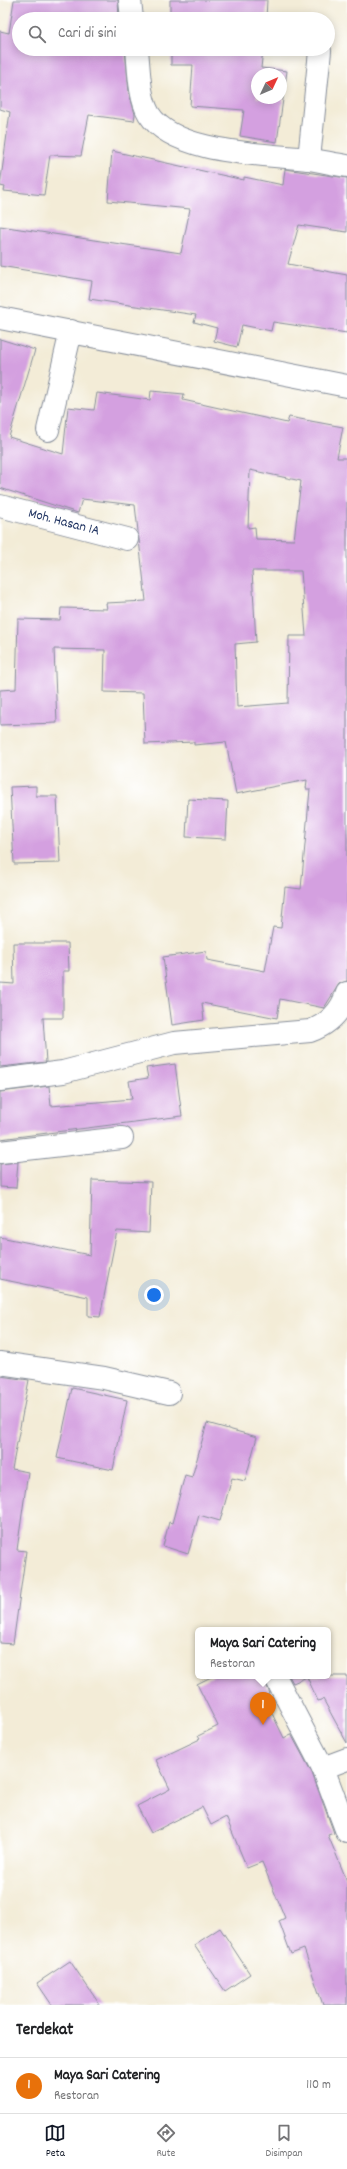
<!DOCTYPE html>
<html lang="id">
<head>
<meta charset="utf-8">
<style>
	body { margin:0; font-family:Dekko,sans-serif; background:#f6f6f6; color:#202124 }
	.compass { position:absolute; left:251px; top:68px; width:36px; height:36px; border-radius:50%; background:#fff; box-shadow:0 2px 10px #0003; rotate:46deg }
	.you { position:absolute; left:154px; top:1295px; width:14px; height:14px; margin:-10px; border:3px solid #fff; border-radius:50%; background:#1a73e8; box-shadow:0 0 0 6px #1a73e833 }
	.badge { display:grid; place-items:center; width:26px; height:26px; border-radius:50%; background:#111827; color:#fff; font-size:13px; font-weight:700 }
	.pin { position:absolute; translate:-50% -33px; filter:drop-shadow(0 1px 2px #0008) }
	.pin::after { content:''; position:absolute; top:21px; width:14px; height:12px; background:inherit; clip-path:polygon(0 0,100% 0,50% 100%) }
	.popup { position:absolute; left:195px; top:1627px; width:136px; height:52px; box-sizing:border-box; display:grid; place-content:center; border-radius:6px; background:#fff; filter:drop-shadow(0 1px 3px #0005); font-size:13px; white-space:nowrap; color:#757577 }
	.popup b { font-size:15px; color:#202124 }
	.popup::after { content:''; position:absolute; left:50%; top:100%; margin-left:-8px; border:8px solid transparent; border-top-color:#fff }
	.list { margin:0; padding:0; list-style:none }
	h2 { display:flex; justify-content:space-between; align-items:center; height:52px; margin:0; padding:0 16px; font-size:17px }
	h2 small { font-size:13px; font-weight:400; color:#757577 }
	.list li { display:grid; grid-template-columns:26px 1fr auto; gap:12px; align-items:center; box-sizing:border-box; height:56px; padding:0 16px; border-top:1px solid #e0e0e0 }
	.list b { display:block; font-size:15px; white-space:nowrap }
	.list p { margin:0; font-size:13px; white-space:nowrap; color:#757577 }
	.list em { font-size:13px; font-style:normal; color:#757577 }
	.icon { flex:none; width:22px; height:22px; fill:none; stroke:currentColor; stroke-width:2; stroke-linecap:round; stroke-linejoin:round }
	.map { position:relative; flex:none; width:347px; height:2005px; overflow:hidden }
	.search { position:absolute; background:#fff; box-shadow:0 2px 10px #0003; left:12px; right:12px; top:12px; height:44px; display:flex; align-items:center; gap:10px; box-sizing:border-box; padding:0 14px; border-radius:22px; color:#757577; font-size:15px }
	.sheet { height:108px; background:#fff }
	nav { display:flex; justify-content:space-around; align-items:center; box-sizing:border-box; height:56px; border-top:1px solid #e0e0e0; background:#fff; font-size:11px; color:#757577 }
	nav a { display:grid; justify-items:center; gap:2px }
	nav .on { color:#111827 }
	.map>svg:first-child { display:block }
	.building { fill:#d4a0e0; fill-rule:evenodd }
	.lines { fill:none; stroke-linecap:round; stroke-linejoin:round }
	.minor-casing { stroke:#878e9a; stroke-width:24 }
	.minor { stroke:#fff; stroke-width:22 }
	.labels { text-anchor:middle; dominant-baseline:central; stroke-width:3; stroke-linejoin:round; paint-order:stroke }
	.street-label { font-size:14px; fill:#1b2f5e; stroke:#fff }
</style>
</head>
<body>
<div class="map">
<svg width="347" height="2005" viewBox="0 0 347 2005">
	<rect width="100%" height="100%" fill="#fff"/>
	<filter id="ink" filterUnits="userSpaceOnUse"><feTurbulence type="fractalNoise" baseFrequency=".025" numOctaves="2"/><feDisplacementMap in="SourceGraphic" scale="8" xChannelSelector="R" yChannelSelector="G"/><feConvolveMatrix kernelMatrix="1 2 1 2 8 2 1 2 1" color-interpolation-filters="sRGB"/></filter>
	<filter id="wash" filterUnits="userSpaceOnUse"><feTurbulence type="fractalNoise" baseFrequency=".012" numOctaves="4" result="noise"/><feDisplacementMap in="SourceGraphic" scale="16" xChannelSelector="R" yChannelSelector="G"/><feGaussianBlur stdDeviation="0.9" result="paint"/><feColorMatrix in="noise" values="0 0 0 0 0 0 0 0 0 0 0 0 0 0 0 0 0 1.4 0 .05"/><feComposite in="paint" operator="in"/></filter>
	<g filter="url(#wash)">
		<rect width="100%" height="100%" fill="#f3ecd7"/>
		<g id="blocks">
			<g class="building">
				<path d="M14 0H118L119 19H19V49H125L129 93 135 114 134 121 89 115 81 156 50 155 44 195 4 191 5 187 0 186 10 112 0 109V31L9 33Z"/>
				<path d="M170 0H267L266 19H170Z"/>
				<path d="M171 49H263L261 68 287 71 277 142 240 136 244 110 190 106 193 65H171ZM257 74H281V98H257Z"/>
				<path d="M112 151 244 180V177L283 185 285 169 347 178V232L299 225 288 264 347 275V333L273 322 271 331 242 325 237 347 214 341 217 328 194 322 196 315 89 299 92 281 0 266V226L181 253 190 209 108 201Z"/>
				<path d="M0 339 35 350 9 437 63 454 68 407 94 410 97 393 150 400 151 391 184 394 183 400 287 423 289 417 343 427 337 458H347V981L339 984 324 1008 280 999 277 1018 202 1003 204 1020 172 1025 163 957 206 951 207 960 265 971 273 927 281 928 285 887 301 889 310 789H306L307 780 236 794 226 742 194 745V742L145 744 143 693 104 692 105 650 54 649 57 723 0 725V690L16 689 18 619 60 620 61 608 107 609 106 603 146 601 135 505 82 499 78 513 0 488ZM250 470 301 481 294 540 256 539 255 527 248 528ZM252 571H301L306 636H289L288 703 237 707 235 644 256 642Z"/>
				<path d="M36 786V796H57L60 863 14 864 10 787Z"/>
				<path d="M188 799 228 801 226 839 186 837Z"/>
				<path d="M13 943H68L69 971H63V1018H43L46 1062 0 1067V983L14 984Z"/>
				<path d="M175 1064 182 1116 0 1139V1092L49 1086 51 1106 132 1099 129 1081 148 1078 146 1068Z"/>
				<path d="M18 1162 16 1188 0 1187V1164Z"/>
				<path d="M92 1180 151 1182 149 1233 117 1231 100 1317 88 1316V1297L0 1279V1237L90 1255Z"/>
				<path d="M0 1376 29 1380 12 1469 28 1472 17 1550 26 1551 13 1644 0 1643Z"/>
				<path d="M72 1388 127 1400 113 1470 57 1458Z"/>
				<path d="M207 1423 257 1437 245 1481 232 1478 220 1521 199 1515 188 1554 163 1546 169 1522 172 1523 185 1475 192 1477Z"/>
				<path d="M213 1676H263L270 1694 264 1697 284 1738 291 1734 312 1773 334 1833 328 1835 347 1881V2005H323L304 1949 291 1954 279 1921 285 1918 262 1862 247 1868 226 1817 211 1825 202 1807 151 1833 137 1806 170 1789 156 1760 200 1739 198 1736 218 1726 197 1684Z"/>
				<path d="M289 1676H347V1743L323 1699 318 1701 307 1677 293 1683Z"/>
				<path d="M220 1928 250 1974 225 1991 194 1945Z"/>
				<path d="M70 1961 100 2005H52L37 1983Z"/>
			</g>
		</g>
	</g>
	<g filter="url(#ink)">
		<use href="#blocks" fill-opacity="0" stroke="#878e9a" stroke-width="1"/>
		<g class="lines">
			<defs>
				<g id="minor">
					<path d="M130 0 132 19"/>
					<path d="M137 49C139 69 139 97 149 114 174 154 265 154 308 159 321 161 334 164 347 166"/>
					<path d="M309 159 320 51"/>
					<path d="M0 318 347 386"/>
					<path d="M48 430 71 331"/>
					<path id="s1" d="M0 506 127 539"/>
					<path d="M0 1080 63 1072 174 1043 310 1031C329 1024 341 1012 347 993"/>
					<path d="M0 1152 122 1138"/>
					<path d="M0 1363 104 1378 169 1393"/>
					<path d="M275 1676 323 1768"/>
					<path d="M347 1759 323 1768 347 1832"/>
				</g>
			</defs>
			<use href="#minor" class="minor-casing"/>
			<use href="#minor" class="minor"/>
		</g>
	</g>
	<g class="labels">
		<g class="street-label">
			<text stroke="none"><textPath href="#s1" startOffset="66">Moh. Hasan 1A</textPath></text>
		</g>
	</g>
</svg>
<svg class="compass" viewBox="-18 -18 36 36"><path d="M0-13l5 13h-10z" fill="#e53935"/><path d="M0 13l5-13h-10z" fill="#757577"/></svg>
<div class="you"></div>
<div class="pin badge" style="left:263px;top:1725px;background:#e8710a">1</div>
<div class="popup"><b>Maya Sari Catering</b>Restoran</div>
<div class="search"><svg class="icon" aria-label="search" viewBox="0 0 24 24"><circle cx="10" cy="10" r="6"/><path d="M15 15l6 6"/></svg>Cari di sini</div>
</div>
<section class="sheet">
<h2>Terdekat<small></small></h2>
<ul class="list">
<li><span class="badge" style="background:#e8710a">1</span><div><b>Maya Sari Catering</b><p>Restoran</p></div><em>110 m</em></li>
</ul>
</section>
<nav>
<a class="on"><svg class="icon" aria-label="map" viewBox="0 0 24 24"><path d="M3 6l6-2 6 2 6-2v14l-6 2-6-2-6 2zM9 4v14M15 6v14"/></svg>Peta</a>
<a><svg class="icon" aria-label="directions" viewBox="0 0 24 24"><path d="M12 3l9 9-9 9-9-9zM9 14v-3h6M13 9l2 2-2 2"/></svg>Rute</a>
<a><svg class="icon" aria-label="saved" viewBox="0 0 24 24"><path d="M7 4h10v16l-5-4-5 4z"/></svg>Disimpan</a>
</nav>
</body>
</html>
